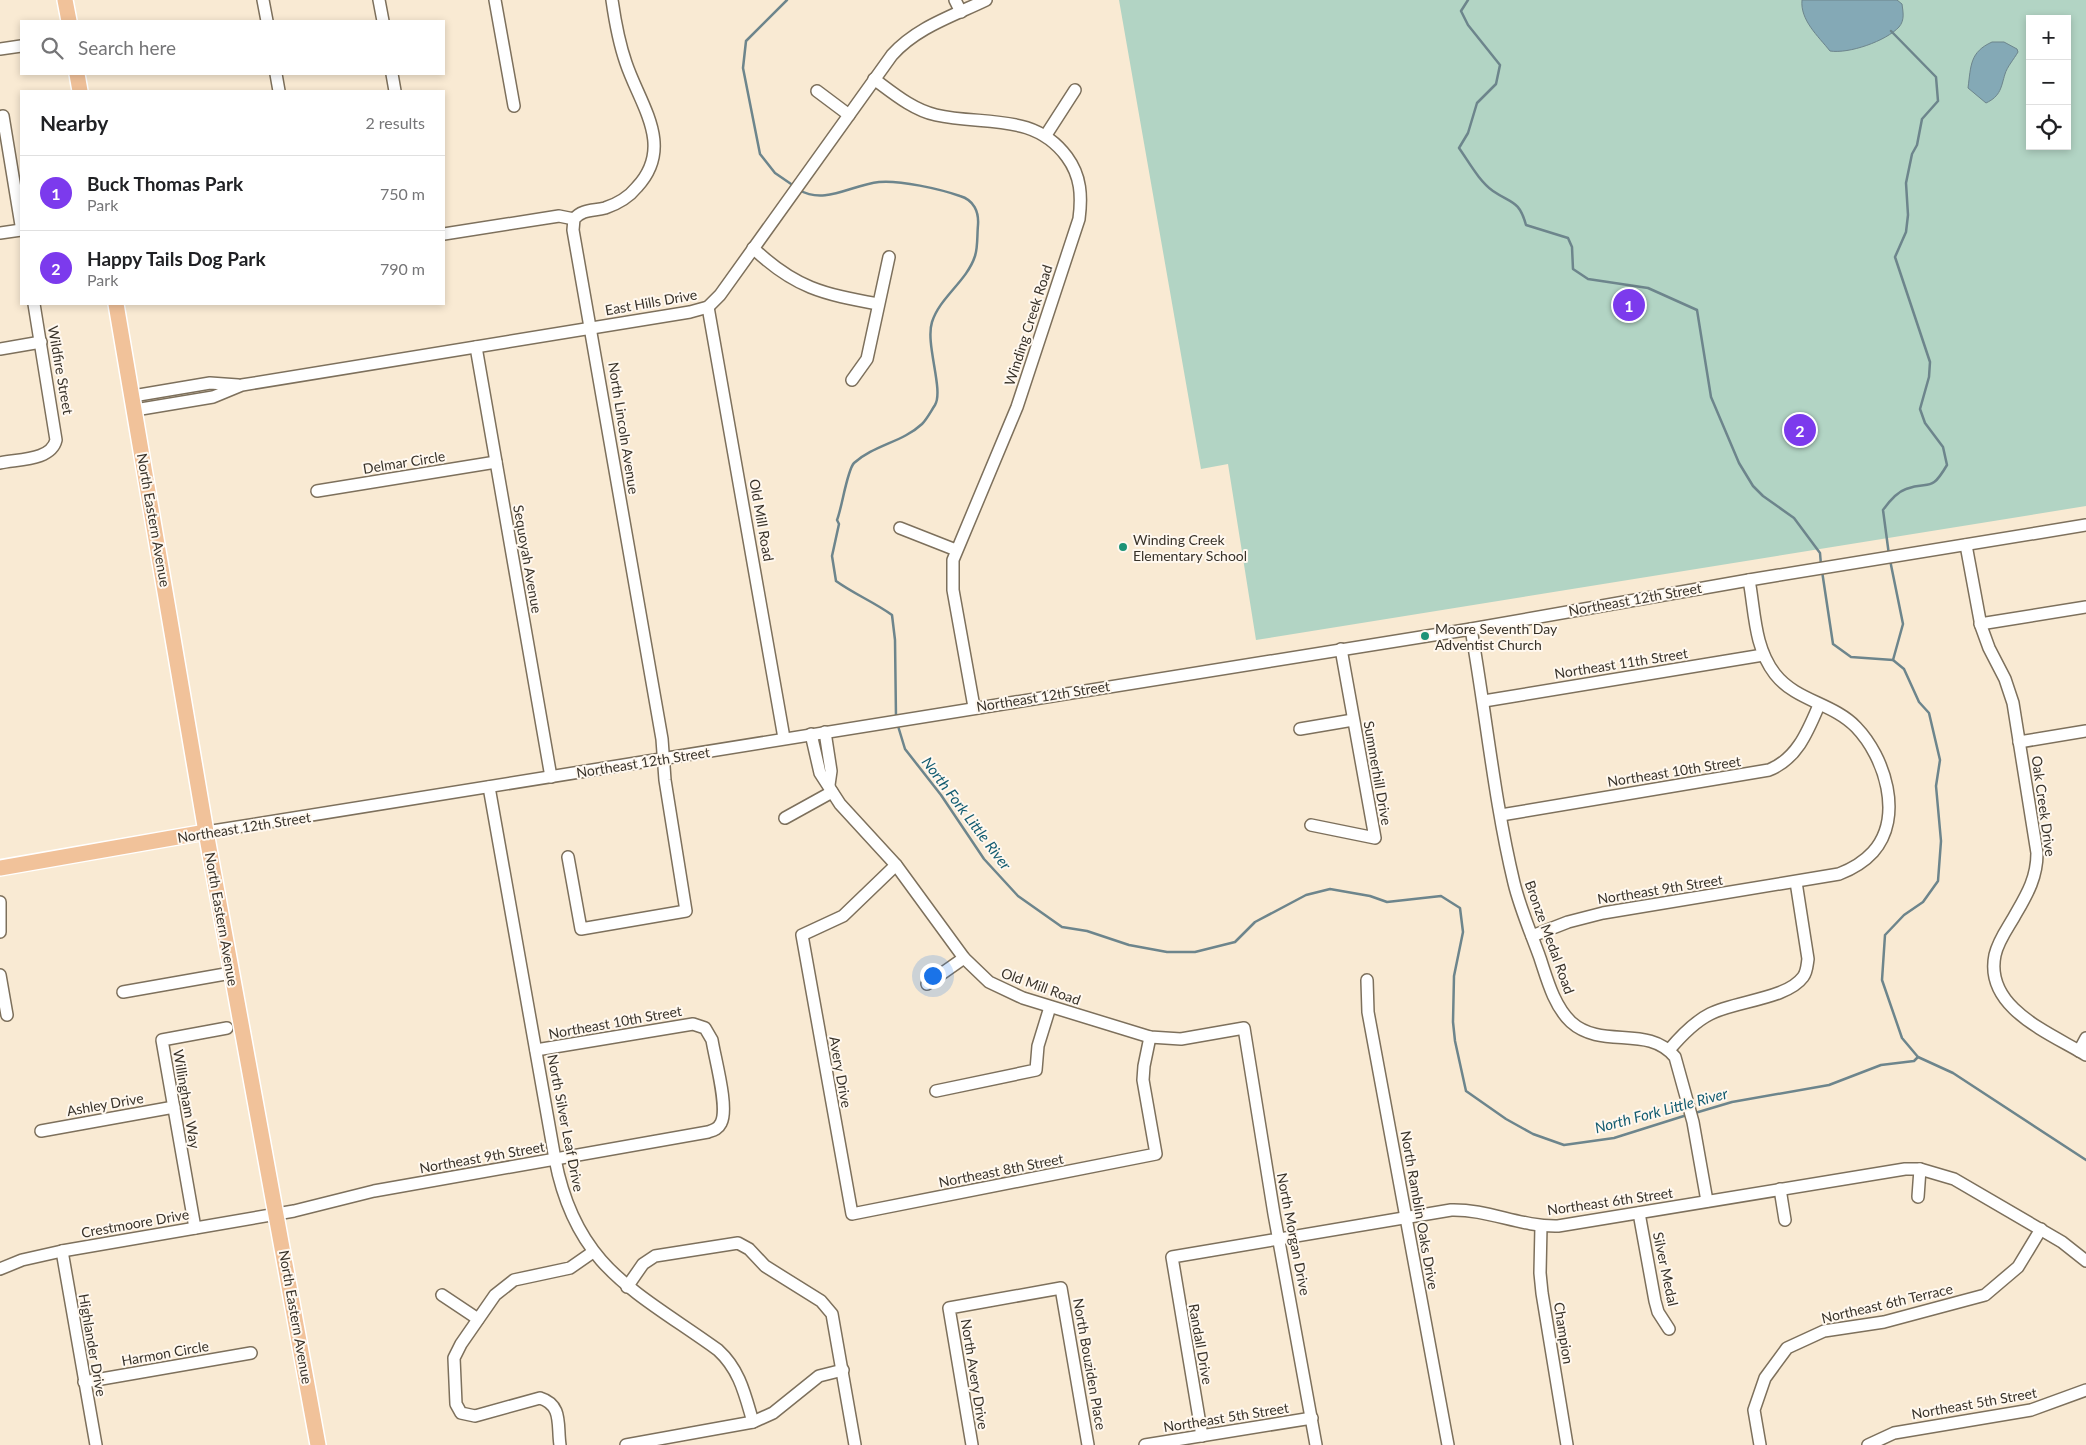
<!DOCTYPE html>
<html lang="en">
<head>
<meta charset="utf-8">
<style>
	body { margin:0; font-family:Lato,sans-serif; background:#f6f6f6; color:#202124 }
	.controls { position:absolute; right:15px; top:15px; display:grid; overflow:hidden; border-radius:0px; box-shadow:0 2px 8px #0003 }
	.controls button { width:45px; height:45px; display:grid; place-items:center; padding:0; border:0; border-bottom:1px solid #e0e0e0; background:#fff; color:#202124; font:25px sans-serif }
	.you { position:absolute; left:932px; top:975px; width:18px; height:18px; margin:-12px; border:4px solid #fff; border-radius:50%; background:#1a73e8; box-shadow:0 0 0 8px #1a73e833 }
	.badge { display:grid; place-items:center; width:32px; height:32px; border-radius:50%; background:#7c3aed; color:#fff; font-size:16px; font-weight:700 }
	.pin { position:absolute; translate:-50% -50%; border:2px solid #fff; box-shadow:0 1px 5px #0006 }
	.list { margin:0; padding:0; list-style:none }
	h2 { display:flex; justify-content:space-between; align-items:center; height:65px; margin:0; padding:0 20px; font-size:21px }
	h2 small { font-size:16px; font-weight:400; color:#757577 }
	.list li { display:grid; grid-template-columns:32px 1fr auto; gap:15px; align-items:center; box-sizing:border-box; height:75px; padding:0 20px; border-top:1px solid #e0e0e0 }
	.list b { display:block; font-size:19px; white-space:nowrap }
	.list p { margin:0; font-size:16px; white-space:nowrap; color:#757577 }
	.list em { font-size:16px; font-style:normal; color:#757577 }
	.icon { flex:none; width:28px; height:28px; fill:none; stroke:currentColor; stroke-width:2; stroke-linecap:round; stroke-linejoin:round }
	.map { position:relative; flex:none; width:2086px; height:1445px; overflow:hidden }
	.search { position:absolute; background:#fff; box-shadow:0 2px 8px #0003; left:20px; top:20px; width:425px; height:55px; display:flex; align-items:center; gap:12px; box-sizing:border-box; padding:0 18px; border-radius:0px; color:#757577; font-size:19px }
	.panel { position:absolute; background:#fff; box-shadow:0 2px 8px #0003; left:20px; top:90px; width:425px; height:215px; border-radius:0px }
	.map>svg:first-child { display:block }
	.green { fill:#b2d4c4; fill-rule:evenodd }
	.water { fill:#84a9b6; stroke:#6d858c }
	.lines { fill:none; stroke-linecap:round; stroke-linejoin:round }
	.stream { stroke:#6d858c; stroke-width:2.5 }
	.minor-casing { stroke:#7d705c; stroke-width:14 }
	.major-casing { stroke:#fff; stroke-width:18 }
	.minor { stroke:#fff; stroke-width:11 }
	.major { stroke:#f1c29a; stroke-width:15 }
	.poi-dot { fill:#1d9377; stroke:#fff8ef; stroke-width:2 }
	.labels { text-anchor:middle; dominant-baseline:central; stroke-width:4; stroke-linejoin:round; paint-order:stroke }
	.street-label { font-size:14px; fill:#383229; stroke:#fff8ef }
	.poi-label { font-size:14px; fill:#383229; stroke:#fff8ef; text-anchor:start }
	.water-label { font-size:15px; font-style:italic; fill:#125b70; stroke:#fff8ef }
</style>
</head>
<body>
<div class="map">
<svg width="2086" height="1445" viewBox="0 0 2086 1445">
	<rect width="100%" height="100%" fill="#f9ead3"/>
	<path class="green" d="M1119 0H2086V506L1256 640 1228 464 1201 469ZM2030 19H2067V146H2030Z"/>
	<g class="water">
		<path d="M1802 0H1897L1902 4C1903 12 1905 20 1899 27 1886 41 1849 54 1830 51 1818 36 1800 20 1802 0Z"/>
		<path d="M1992 42H2004L2017 49 2018 52C2014 59 2007 67 2005 74 2001 87 2001 96 1986 103L1968 88C1971 65 1970 52 1992 42Z"/>
	</g>
	<g class="lines">
		<g class="stream">
			<path d="M787 0 746 41 743 68 760 154 775 173 794 186"/>
			<path d="M1468 0 1461 11 1468 25 1500 65 1496 84 1477 103 1468 133 1459 148C1469 162 1479 181 1493 191 1512 204 1519 200 1526 225L1568 238 1572 247 1573 269 1588 279 1648 288 1697 310 1711 397 1739 463 1753 486 1763 496 1794 518 1820 553 1821 565"/>
			<path d="M799 190C825 205 851 185 879 182 900 180 940 189 960 196 974 200 979 212 978 225 977 235 978 247 975 256 967 281 940 297 932 322 925 344 944 390 935 405 931 411 927 419 922 424 903 442 874 445 854 463 847 470 842 508 837 520L839 524 832 556 836 581C854 594 874 602 892 615L895 640 896 718"/>
			<path d="M1889 555 1883 510C1888 503 1897 492 1906 489 1930 480 1930 494 1947 465L1943 447 1925 423 1920 409 1929 377 1930 362 1895 257 1906 232 1908 215 1906 183 1912 154 1917 145 1922 119 1938 101 1936 77 1891 31"/>
			<path d="M1890 560 1903 624 1893 660"/>
			<path d="M1822 571 1833 644 1851 657 1893 660 1904 669 1919 702 1929 713 1940 760 1936 786 1941 841 1938 881 1923 902 1904 915 1885 935 1882 980 1902 1038 1918 1057 1953 1073 2086 1160"/>
			<path d="M898 726 905 749 941 795 984 859 1018 896 1062 927 1087 931 1129 945 1167 952H1195L1235 942 1255 922 1306 895 1330 889 1370 896 1387 902 1441 896 1460 908 1463 932 1454 976 1453 1022 1455 1041 1466 1091 1506 1119 1533 1134 1564 1145 1614 1138 1687 1115"/>
			<path d="M1695 1113 1732 1102 1829 1085 1881 1065 1914 1061 1918 1057"/>
		</g>
		<defs>
			<g id="minor">
				<path d="M263 0 267 21"/>
				<path d="M379 0 383 21"/>
				<path d="M495 0 514 106"/>
				<path d="M955 0 961 12"/>
				<path d="M0 49 21 46"/>
				<path d="M276 74 279 91"/>
				<path d="M392 74 395 91"/>
				<path d="M874 79C893 93 913 110 936 115 984 126 1034 112 1067 157 1081 176 1082 196 1079 219L1017 407 953 560V590L974 707"/>
				<path d="M817 91 849 115"/>
				<path d="M0 117 3 116 21 225"/>
				<path d="M1046 135 1075 90"/>
				<path d="M0 233 21 230"/>
				<path d="M444 234 559 216 574 219"/>
				<path d="M753 248C795 288 823 294 878 304"/>
				<path d="M708 307 784 738"/>
				<path d="M476 347 551 777"/>
				<path d="M0 349 41 342"/>
				<path d="M852 380 867 359 889 257"/>
				<path d="M133 396 210 383 238 385"/>
				<path d="M135 410 213 397 242 385 690 312 708 307 720 295 892 55C917 27 953 16 986 0"/>
				<path d="M0 463C17 459 51 461 56 440L34 304"/>
				<path d="M317 491 496 462"/>
				<path d="M900 528 956 550"/>
				<path d="M1966 545 1981 626 1989 648 2005 679 2013 703 2037 853C2037 879 2026 896 2014 917 2007 929 1998 941 1995 955 1984 1008 2050 1033 2086 1055"/>
				<path d="M1980 624 2086 607"/>
				<path d="M1471 629C1486 713 1494 800 1514 883 1520 908 1531 933 1540 958 1547 979 1554 1006 1571 1022 1602 1050 1648 1024 1675 1057L1693 1122 1707 1201"/>
				<path d="M1484 701 1763 655"/>
				<path d="M1300 729 1353 720"/>
				<path d="M825 732 831 771 829 785"/>
				<path d="M811 734 820 773 840 804 896 865 964 958 989 982 1023 998 1150 1037 1181 1039 1244 1028 1274 1214 1316 1445"/>
				<path d="M2019 742 2086 731"/>
				<path d="M489 787 555 1159C576 1268 636 1291 718 1350 740 1370 745 1395 753 1422"/>
				<path d="M1501 815 1769 770C1797 759 1808 731 1819 705"/>
				<path d="M785 818 832 792"/>
				<path d="M1311 825 1375 838 1341 649"/>
				<path d="M206 832 1471 629 1749 580 2086 525"/>
				<path d="M568 857 581 929 686 911 665 780 662 739 573 230 574 219C582 209 594 211 605 208 617 204 629 197 637 187 675 146 640 105 626 63 619 43 615 21 612 0"/>
				<path d="M896 865 843 916 802 935 852 1214 1156 1154 1143 1080 1144 1066 1150 1037"/>
				<path d="M0 902V932"/>
				<path d="M1532 936 1568 922 1603 913 1839 874C1852 869 1863 863 1873 852 1904 817 1885 757 1856 727 1833 703 1796 701 1775 674 1754 647 1755 612 1749 580"/>
				<path d="M0 975 7 1015"/>
				<path d="M1367 980 1368 1012 1448 1445"/>
				<path d="M927 984 964 958"/>
				<path d="M123 992 231 973"/>
				<path d="M1669 1050C1680 1037 1694 1022 1710 1014 1735 1001 1787 999 1803 977 1807 972 1807 965 1808 959L1796 882"/>
				<path d="M2079 1051 2086 1038"/>
				<path d="M936 1091 1036 1070 1038 1046 1050 1007"/>
				<path d="M41 1131 174 1107"/>
				<path d="M1780 1189 1785 1220"/>
				<path d="M1918 1197 1920 1169"/>
				<path d="M1639 1213 1655 1301 1658 1312 1669 1329"/>
				<path d="M1541 1226 1540 1273 1542 1293 1567 1445"/>
				<path d="M195 1228 162 1040 227 1028"/>
				<path d="M62 1251 96 1445"/>
				<path d="M0 1269 22 1260 62 1251 294 1211 374 1191 708 1132C714 1130 718 1129 721 1123 729 1108 715 1059 712 1040L705 1028 693 1024 536 1050"/>
				<path d="M627 1287 643 1264 655 1256 738 1243 749 1249 765 1266 821 1301 832 1314 855 1445"/>
				<path d="M442 1295 478 1319"/>
				<path d="M84 1382 251 1353"/>
				<path d="M1202 1436 1172 1257 1451 1210C1488 1209 1521 1227 1558 1226L1905 1169H1920L1954 1179 2062 1242 2086 1261"/>
				<path d="M560 1445C557 1425 563 1405 540 1398L475 1416 461 1413 456 1404 454 1358 461 1344 495 1295 514 1280 570 1268 593 1252"/>
				<path d="M626 1445 753 1422 773 1413 819 1376 843 1370"/>
				<path d="M972 1445 949 1308 1061 1288 1088 1445"/>
				<path d="M1145 1445 1312 1418"/>
				<path d="M1760 1445 1754 1410 1765 1378 1787 1348 1824 1331 1884 1322 1985 1295 2018 1267 2041 1229"/>
				<path d="M1868 1445 1894 1433 2031 1410 2086 1390"/>
			</g>
			<g id="major">
				<path d="M65 0 69 21"/>
				<path d="M77 74 80 91"/>
				<path d="M116 304 206 832 318 1445"/>
				<path d="M0 868 206 832"/>
			</g>
		</defs>
		<use href="#minor" class="minor-casing"/>
		<use href="#major" class="major-casing"/>
		<use href="#minor" class="minor"/>
		<use href="#major" class="major"/>
	</g>
	<g class="poi-dot">
		<circle cx="1123" cy="547" r="5"/>
		<circle cx="1425" cy="636" r="5"/>
	</g>
	<g class="labels">
		<g class="street-label">
			<text transform="translate(651 302) rotate(-10)">East Hills Drive</text>
			<text transform="translate(1028 325) rotate(-72)">Winding Creek Road</text>
			<text transform="translate(61 370) rotate(80)">Wildfire Street</text>
			<text transform="translate(624 428) rotate(81)">North Lincoln Avenue</text>
			<text transform="translate(404 462) rotate(-9)">Delmar Circle</text>
			<text transform="translate(154 520) rotate(80)">North Eastern Avenue</text>
			<text transform="translate(762 520) rotate(80)">Old Mill Road</text>
			<text transform="translate(528 559) rotate(80)">Sequoyah Avenue</text>
			<text transform="translate(1635 599) rotate(-10)">Northeast 12th Street</text>
			<text transform="translate(1621 663) rotate(-9)">Northeast 11th Street</text>
			<text transform="translate(1043 696) rotate(-9)">Northeast 12th Street</text>
			<text transform="translate(643 762) rotate(-9)">Northeast 12th Street</text>
			<text transform="translate(1674 771) rotate(-9)">Northeast 10th Street</text>
			<text transform="translate(1378 773) rotate(80)">Summerhill Drive</text>
			<text transform="translate(2044 806) rotate(82)">Oak Creek Drive</text>
			<text transform="translate(244 827) rotate(-9)">Northeast 12th Street</text>
			<text transform="translate(1660 889) rotate(-9)">Northeast 9th Street</text>
			<text transform="translate(222 919) rotate(80)">North Eastern Avenue</text>
			<text transform="translate(1550 937) rotate(70)">Bronze Medal Road</text>
			<text transform="translate(1041 986) rotate(20)">Old Mill Road</text>
			<text transform="translate(615 1022) rotate(-10)">Northeast 10th Street</text>
			<text transform="translate(841 1072) rotate(80)">Avery Drive</text>
			<text transform="translate(187 1099) rotate(80)">Willingham Way</text>
			<text transform="translate(105 1104) rotate(-10)">Ashley Drive</text>
			<text transform="translate(566 1123) rotate(79)">North Silver Leaf Drive</text>
			<text transform="translate(482 1157) rotate(-10)">Northeast 9th Street</text>
			<text transform="translate(1001 1170) rotate(-11)">Northeast 8th Street</text>
			<text transform="translate(1610 1201) rotate(-8)">Northeast 6th Street</text>
			<text transform="translate(1420 1210) rotate(80)">North Ramblin Oaks Drive</text>
			<text transform="translate(135 1223) rotate(-10)">Crestmoore Drive</text>
			<text transform="translate(1294 1234) rotate(79)">North Morgan Drive</text>
			<text transform="translate(1666 1269) rotate(78)">Silver Medal</text>
			<text transform="translate(1887 1303) rotate(-13)">Northeast 6th Terrace</text>
			<text transform="translate(296 1317) rotate(80)">North Eastern Avenue</text>
			<text transform="translate(1564 1333) rotate(81)">Champion</text>
			<text transform="translate(1201 1344) rotate(80)">Randall Drive</text>
			<text transform="translate(93 1345) rotate(80)">Highlander Drive</text>
			<text transform="translate(165 1353) rotate(-10)">Harmon Circle</text>
			<text transform="translate(1090 1364) rotate(80)">North Bouziden Place</text>
			<text transform="translate(975 1374) rotate(81)">North Avery Drive</text>
			<text transform="translate(1974 1403) rotate(-10)">Northeast 5th Street</text>
			<text transform="translate(1226 1417) rotate(-9)">Northeast 5th Street</text>
		</g>
		<g class="poi-label">
			<text x="1133" y="539">Winding Creek<tspan x="1133" dy="16">Elementary School</tspan></text>
			<text x="1435" y="628">Moore Seventh Day<tspan x="1435" dy="16">Adventist Church</tspan></text>
		</g>
		<g class="water-label">
			<text transform="translate(967 813) rotate(53)">North Fork Little River</text>
			<text transform="translate(1661 1110) rotate(-15)">North Fork Little River</text>
		</g>
	</g>
</svg>
<div class="controls">
<button>+</button>
<button>−</button>
<button><svg class="icon" aria-label="locate" viewBox="0 0 24 24"><circle cx="12" cy="12" r="6"/><path d="M12 2v4M12 18v4M2 12h4M18 12h4"/></svg></button>
</div>
<div class="you"></div>
<div class="pin badge" style="left:1629px;top:305px">1</div>
<div class="pin badge" style="left:1800px;top:430px">2</div>
<div class="search"><svg class="icon" aria-label="search" viewBox="0 0 24 24"><circle cx="10" cy="10" r="6"/><path d="M15 15l6 6"/></svg>Search here</div>
<section class="panel">
<h2>Nearby<small>2 results</small></h2>
<ul class="list">
<li><span class="badge">1</span><div><b>Buck Thomas Park</b><p>Park</p></div><em>750 m</em></li>
<li><span class="badge">2</span><div><b>Happy Tails Dog Park</b><p>Park</p></div><em>790 m</em></li>
</ul>
</section>
</div>
</body>
</html>
